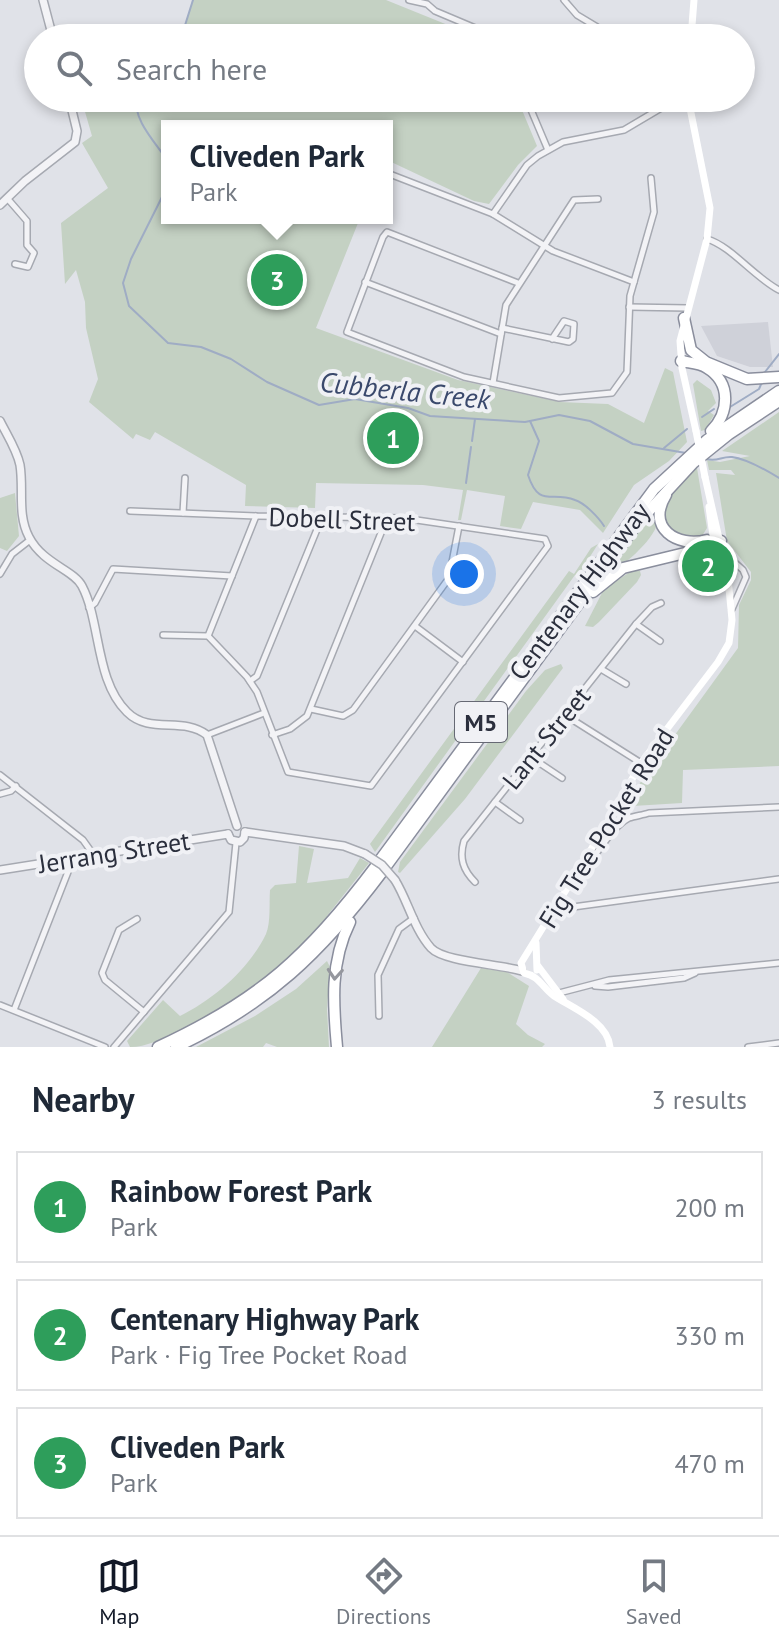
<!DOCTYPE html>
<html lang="en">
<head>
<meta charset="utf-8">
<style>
	body { margin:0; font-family:"PT Sans",sans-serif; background:#f6f6f7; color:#1f2937 }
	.you { position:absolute; left:464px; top:574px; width:28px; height:28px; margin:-20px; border:6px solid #fff; border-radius:50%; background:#1a73e8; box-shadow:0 0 0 12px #1a73e833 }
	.badge { display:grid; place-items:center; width:52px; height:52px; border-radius:50%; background:#111827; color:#fff; font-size:26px; font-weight:700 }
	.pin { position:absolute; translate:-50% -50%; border:4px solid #fff; box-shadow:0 2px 8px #0006 }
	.popup { position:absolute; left:161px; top:120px; width:232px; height:104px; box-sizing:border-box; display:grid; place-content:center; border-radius:0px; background:#fff; filter:drop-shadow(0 2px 6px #0005); font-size:26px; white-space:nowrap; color:#747a83 }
	.popup b { font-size:30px; color:#1f2937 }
	.popup::after { content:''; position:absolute; left:50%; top:100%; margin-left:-16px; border:16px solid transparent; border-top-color:#fff }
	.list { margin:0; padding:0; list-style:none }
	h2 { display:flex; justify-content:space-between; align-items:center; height:104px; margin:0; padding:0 32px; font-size:34px }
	h2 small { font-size:26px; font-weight:400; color:#747a83 }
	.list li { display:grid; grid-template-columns:52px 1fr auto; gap:24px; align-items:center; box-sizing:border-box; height:112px; margin:0 16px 16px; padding:0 16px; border:2px solid #e0e1e3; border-radius:0px }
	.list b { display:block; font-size:30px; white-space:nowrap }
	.list p { margin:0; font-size:26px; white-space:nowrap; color:#747a83 }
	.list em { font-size:26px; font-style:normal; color:#747a83 }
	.icon { flex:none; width:44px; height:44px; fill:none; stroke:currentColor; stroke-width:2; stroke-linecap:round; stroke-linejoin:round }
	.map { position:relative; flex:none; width:779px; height:1047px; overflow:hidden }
	.search { position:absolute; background:#fff; box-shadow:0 4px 12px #0003; left:24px; right:24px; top:24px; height:88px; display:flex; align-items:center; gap:20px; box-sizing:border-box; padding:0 28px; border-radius:44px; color:#747a83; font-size:30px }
	.sheet { height:488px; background:#fff }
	nav { display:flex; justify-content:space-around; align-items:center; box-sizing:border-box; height:112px; border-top:2px solid #e0e1e3; background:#fff; font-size:22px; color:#747a83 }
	nav a { display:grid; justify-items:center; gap:4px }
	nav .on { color:#111827 }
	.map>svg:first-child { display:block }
	.built { fill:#cfd1d9 }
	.green { fill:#c4d1c3 }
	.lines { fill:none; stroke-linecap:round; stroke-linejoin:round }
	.stream { stroke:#9facc4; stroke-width:2 }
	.minor-casing { stroke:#a6a9b1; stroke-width:8 }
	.tertiary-casing { stroke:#a6a9b1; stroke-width:10 }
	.motorway-casing { stroke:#8a8e9d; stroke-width:13 }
	.minor { stroke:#f3f3f6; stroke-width:5 }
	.tertiary { stroke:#f3f3f6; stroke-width:7 }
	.secondary { stroke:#fff; stroke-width:7 }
	.motorway { stroke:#fff; stroke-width:10 }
	.tertiary-bridge-casing { stroke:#a6a9b1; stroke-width:10; stroke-linecap:butt }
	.tertiary-bridge { stroke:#f3f3f6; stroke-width:7 }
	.secondary-bridge { stroke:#fff; stroke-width:7 }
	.oneway { stroke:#95979e }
	.labels { text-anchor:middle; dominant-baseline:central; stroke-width:8; stroke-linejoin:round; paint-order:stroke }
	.shield { fill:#f0f1f5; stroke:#666974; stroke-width:2 }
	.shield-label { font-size:24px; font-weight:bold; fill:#2b2f3d }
	.street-label { font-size:26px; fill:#2b2f3d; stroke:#f0f1f5 }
	.water-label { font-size:28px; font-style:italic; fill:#3a496c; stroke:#f0f1f5 }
</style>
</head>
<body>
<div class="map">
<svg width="779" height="1047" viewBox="0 0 779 1047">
	<rect width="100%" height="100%" fill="#e0e2e8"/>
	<path class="built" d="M768 322 773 367H750L717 356 701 326Z"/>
	<g class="green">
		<path d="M193 0H386L480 38H181Z"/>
		<path d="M81 98H517L537 146 518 165 489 204 474 201 387 160V126H167V218H360L316 328 458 380 560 402 608 404 644 423 665 368 673 372 687 442 669 461 634 485 603 533 580 510 533 502 521 529 500 526 505 496 467 490 461 520H458L463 490 423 485 316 483 315 508 245 506 246 485 155 432 150 440 136 434 133 439 89 402 98 379 86 328 85 302 76 270 65 284 61 223 108 188 82 143 92 136Z"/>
		<path d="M697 380 711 390 716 403 708 411 714 415 705 430 701 431 693 384Z"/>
		<path d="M779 412V766L683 770 682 803 633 806 632 794 738 648 739 605 751 580V572L727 541 716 473 735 475 731 470H709L707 460 720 462 750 456 722 451Z"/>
		<path d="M697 468 707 528 702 536 682 537 668 528C658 499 678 486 697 468Z"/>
		<path d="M15 493 19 536 7 551 0 548V498Z"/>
		<path d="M659 502C659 508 659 516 658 522 652 543 622 566 605 578L603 576Z"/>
		<path d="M598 544 579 574 575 575 375 852 370 844 569 571 574 574 591 548Z"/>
		<path d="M633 570 640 571 641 575 637 582 599 622 593 627 585 626 604 589Z"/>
		<path d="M561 664 563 668 465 799 400 873 398 872 400 862 526 691 545 670Z"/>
		<path d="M299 846 314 849 307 883 348 878 360 858 369 863 327 916 329 920C283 965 235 1006 176 1032 161 1039 147 1047 130 1047L127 1041 163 1000 180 1016C214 999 249 969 266 934 271 922 269 903 270 890L275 885 296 883Z"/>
		<path d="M327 961 330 967 327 1009 329 1047H277L266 1043 263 1047H196L255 1016 296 989Z"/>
		<path d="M481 968 507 972 529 986 516 1024 528 1035 545 1044 542 1047H432Z"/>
	</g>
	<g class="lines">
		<g class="stream">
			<path d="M181 38 193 0"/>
			<path d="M137 98C132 119 156 143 167 160"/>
			<path d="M167 179V187L131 259 123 283 129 306 168 343 201 347 231 359 267 382 319 405 355 399 408 408 430 416 525 422 559 415 590 421 633 444 686 453"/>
			<path d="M765 372 779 354"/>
			<path d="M730 407 759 389 762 382"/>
			<path d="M702 417 714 409"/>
			<path d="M530 421 539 441 528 475C539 508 551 491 575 500 585 503 599 518 604 526"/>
			<path d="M472 441 475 419"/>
			<path d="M664 448 687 429"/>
			<path d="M707 459C717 462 722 456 732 457 747 459 766 470 779 478"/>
			<path d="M466 483 471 447"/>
		</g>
		<defs>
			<g id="minor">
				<path d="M409 0 427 4 435 11 480 30 489 38"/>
				<path d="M564 0 577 15 597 27 595 38"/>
				<path d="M526 98 548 150"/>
				<path d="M387 173 493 214 527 165 538 156 563 142 624 130 678 98"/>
				<path d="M7 198 27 221V245L34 253 28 267 15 264"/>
				<path d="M493 214 553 251 634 282"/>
				<path d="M707 239C731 246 754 277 779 290"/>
				<path d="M365 282 501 334"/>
				<path d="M518 283 387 232 383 237 347 332 464 377 559 398 612 393 627 372 630 296 654 212 651 178"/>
				<path d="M629 307 687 308"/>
				<path d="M502 328 569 342 573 339 574 324 564 321 552 339"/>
				<path d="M493 383 506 305 574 200 598 199"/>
				<path d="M130 511 256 516 403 518 545 539 548 546 371 786 288 772 257 692 247 677 208 636 163 635"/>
				<path d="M183 513 185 478"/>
				<path d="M723 552 743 570 746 577 732 609"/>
				<path d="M0 574 12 554 30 540"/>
				<path d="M89 608 95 603 113 569 232 576"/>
				<path d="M636 624 660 641"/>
				<path d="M415 626 463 662"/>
				<path d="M208 636 256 516"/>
				<path d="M601 669 626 684"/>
				<path d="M250 681 257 676 318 527V518"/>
				<path d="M311 709 343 716 353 710 449 578 459 526"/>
				<path d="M565 715 641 763"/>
				<path d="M207 735 264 713"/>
				<path d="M272 735 290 729 307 716 383 528 384 518"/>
				<path d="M532 758 562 778"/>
				<path d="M0 775 83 840 93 854"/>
				<path d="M0 794 11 791 16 786"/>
				<path d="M495 802 520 820"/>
				<path d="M575 877C595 862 608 829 629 818 635 816 643 815 649 813L779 807"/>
				<path d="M475 882C463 870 459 858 464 841L636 624 652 607 661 603"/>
				<path d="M560 900 573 907 779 879"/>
				<path d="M137 919 119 930 102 973 105 980 144 1012"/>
				<path d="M595 986 608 987 684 978 695 973"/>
				<path d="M559 993 609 980 779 963"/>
				<path d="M0 1005 105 1047"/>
				<path d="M14 1010 73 859"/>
				<path d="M379 1016 378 975 399 929 414 918"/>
				<path d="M114 1047 229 912 236 843"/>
				<path d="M748 1047 779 1043"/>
			</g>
			<g id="tertiary">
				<path d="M43 0 53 38"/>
				<path d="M0 205 25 181 75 142 77 131 69 98"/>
				<path d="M0 421C7 435 17 450 20 465 24 490 17 514 29 537 43 564 74 570 82 586 101 622 95 681 127 712 150 735 183 716 207 735L237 826"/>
				<path d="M245 832 344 846 365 854"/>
				<path d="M228 834 231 840 240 842 244 838 245 832"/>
				<path d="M0 870 228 834"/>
				<path d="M395 880C408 901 414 929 431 948 444 962 500 964 522 971"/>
			</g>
			<g id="motorway">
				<path d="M684 318 691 350 706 362"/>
				<path d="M681 361C690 363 700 363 707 368 732 383 729 413 711 431"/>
				<path d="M708 363 747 379 779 377"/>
				<path d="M666 495C646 528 677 548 707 540"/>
				<path d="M701 549 715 557 719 566"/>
				<path d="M593 592 623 568 714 546 721 541"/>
				<path d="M380 860 654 489 707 440 779 391"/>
				<path d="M387 865 636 525 693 463 729 434 779 401"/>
				<path d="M158 1047C260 1000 309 955 376 866"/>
				<path d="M176 1047C268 1004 321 953 382 872"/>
				<path d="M337 1047C333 1003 330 962 350 922"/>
			</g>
		</defs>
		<use href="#minor" class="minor-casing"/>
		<use href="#tertiary" class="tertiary-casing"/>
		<use href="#motorway" class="motorway-casing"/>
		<use href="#minor" class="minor"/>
		<use href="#tertiary" class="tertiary"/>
		<g class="secondary">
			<path d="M691 38 694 0"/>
			<path d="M688 98 710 208 707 239 680 341 682 368 696 431"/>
			<path d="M709 507 715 550"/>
			<path d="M718 562 727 588"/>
			<path d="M536 943 537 970"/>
			<path d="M538 966 563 999"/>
			<path d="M610 1047C608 1022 573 1008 554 996 542 987 539 976 524 973L521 963 611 817 641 763 718 662 729 643 732 620 728 578 705 477"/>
		</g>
		<use href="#motorway" class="motorway"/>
		<defs>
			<path id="tertiary-bridge" d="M365 854 382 865 395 880"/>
		</defs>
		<use href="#tertiary-bridge" class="tertiary-bridge-casing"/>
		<use href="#tertiary-bridge" class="tertiary-bridge"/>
		<path class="secondary-bridge" d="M696 431 705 477"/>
	</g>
	<defs><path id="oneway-chevron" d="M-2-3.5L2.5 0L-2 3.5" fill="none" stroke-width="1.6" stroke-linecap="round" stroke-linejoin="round" transform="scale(2)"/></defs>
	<use class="oneway" href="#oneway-chevron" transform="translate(335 974) rotate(94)"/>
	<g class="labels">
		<rect class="shield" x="455" y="702" width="52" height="40" rx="6"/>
		<g class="shield-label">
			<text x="481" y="722">M5</text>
		</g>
		<g class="street-label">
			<text transform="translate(342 519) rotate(2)">Dobell Street</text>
			<text transform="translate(579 591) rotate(-53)">Centenary Highway</text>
			<text transform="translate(546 738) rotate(-51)">Lant Street</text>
			<text transform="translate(606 828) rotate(-58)">Fig Tree Pocket Road</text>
			<text transform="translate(114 852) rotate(-9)">Jerrang Street</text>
		</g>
		<g class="water-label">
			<text transform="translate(405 390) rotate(6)">Cubberla Creek</text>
		</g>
	</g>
</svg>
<div class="you"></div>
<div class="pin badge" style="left:393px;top:438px;background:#2e9e5b">1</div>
<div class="pin badge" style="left:708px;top:566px;background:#2e9e5b">2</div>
<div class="pin badge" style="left:277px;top:280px;background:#2e9e5b">3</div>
<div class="popup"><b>Cliveden Park</b>Park</div>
<div class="search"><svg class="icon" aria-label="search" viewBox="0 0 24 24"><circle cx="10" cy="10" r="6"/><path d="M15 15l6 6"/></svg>Search here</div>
</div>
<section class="sheet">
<h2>Nearby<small>3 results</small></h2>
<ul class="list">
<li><span class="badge" style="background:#2e9e5b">1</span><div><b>Rainbow Forest Park</b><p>Park</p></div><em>200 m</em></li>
<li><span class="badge" style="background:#2e9e5b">2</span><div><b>Centenary Highway Park</b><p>Park · Fig Tree Pocket Road</p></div><em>330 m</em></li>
<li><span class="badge" style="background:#2e9e5b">3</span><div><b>Cliveden Park</b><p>Park</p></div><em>470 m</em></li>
</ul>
</section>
<nav>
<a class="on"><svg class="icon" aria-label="map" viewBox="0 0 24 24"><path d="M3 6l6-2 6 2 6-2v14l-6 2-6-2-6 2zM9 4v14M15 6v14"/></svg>Map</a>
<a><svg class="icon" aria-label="directions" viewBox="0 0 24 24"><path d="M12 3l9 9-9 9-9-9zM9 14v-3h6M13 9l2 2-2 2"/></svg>Directions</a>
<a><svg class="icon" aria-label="saved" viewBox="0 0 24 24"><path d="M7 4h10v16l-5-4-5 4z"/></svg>Saved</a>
</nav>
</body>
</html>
